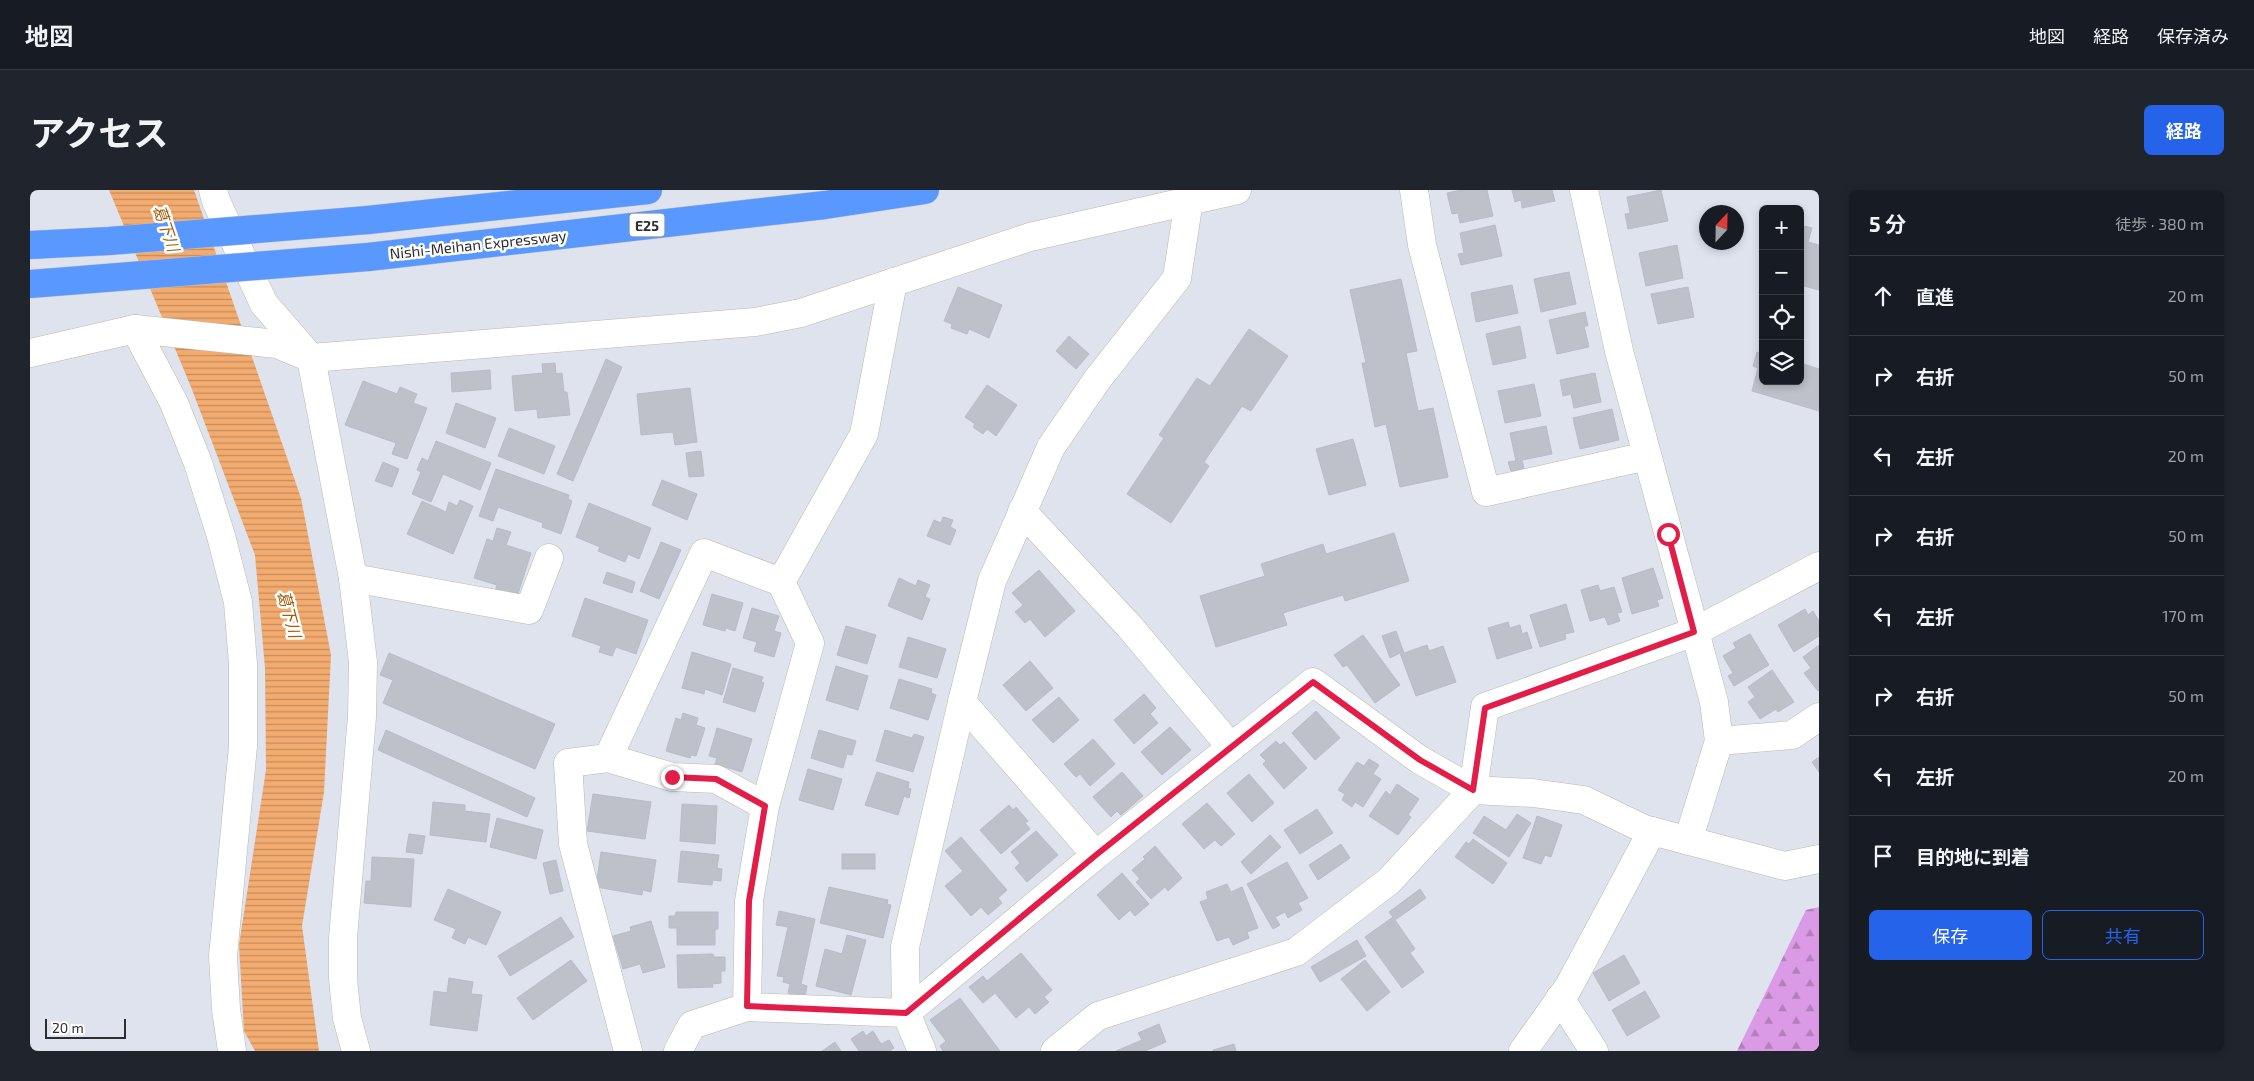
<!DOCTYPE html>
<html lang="ja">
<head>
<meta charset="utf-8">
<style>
	body { margin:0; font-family:"Exo 2","Noto Sans JP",sans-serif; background:#20242c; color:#f1f3f6 }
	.controls { position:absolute; right:15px; top:15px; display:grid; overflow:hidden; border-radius:8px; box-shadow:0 2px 8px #0003 }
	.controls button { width:45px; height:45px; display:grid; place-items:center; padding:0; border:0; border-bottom:1px solid #363941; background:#171b24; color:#f1f3f6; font:25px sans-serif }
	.compass { position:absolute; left:1669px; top:15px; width:45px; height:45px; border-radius:50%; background:#171b24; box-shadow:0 2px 8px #0003; rotate:22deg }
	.scale { position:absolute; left:15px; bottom:12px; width:81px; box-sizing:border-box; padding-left:5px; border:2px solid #2d2d2d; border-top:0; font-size:14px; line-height:18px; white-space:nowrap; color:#2d2d2d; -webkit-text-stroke:4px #fff; paint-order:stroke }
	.stop { position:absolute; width:15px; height:15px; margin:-11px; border:4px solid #e11d48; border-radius:50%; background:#fff }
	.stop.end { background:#e11d48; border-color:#fff; box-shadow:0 1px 5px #0008 }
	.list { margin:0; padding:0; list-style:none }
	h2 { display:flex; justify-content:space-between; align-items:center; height:65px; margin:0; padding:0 20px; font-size:21px }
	h2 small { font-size:16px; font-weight:400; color:#9ea1a6 }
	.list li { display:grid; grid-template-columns:32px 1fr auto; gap:15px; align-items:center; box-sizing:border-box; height:80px; padding:0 20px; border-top:1px solid #363941 }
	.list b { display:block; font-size:19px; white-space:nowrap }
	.list em { font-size:16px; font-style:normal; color:#9ea1a6 }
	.actions { display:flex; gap:10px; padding:15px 20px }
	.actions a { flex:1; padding:11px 0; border:1px solid #2563eb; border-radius:8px; text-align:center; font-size:18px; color:#2563eb }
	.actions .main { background:#2563eb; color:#fff }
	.icon { flex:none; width:28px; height:28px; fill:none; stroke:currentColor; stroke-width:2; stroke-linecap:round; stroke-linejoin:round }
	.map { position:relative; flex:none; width:1789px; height:861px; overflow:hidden; border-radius:8px }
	header { display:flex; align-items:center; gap:30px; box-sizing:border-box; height:70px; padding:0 25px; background:#171b24; border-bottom:1px solid #363941 }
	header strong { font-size:24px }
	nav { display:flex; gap:28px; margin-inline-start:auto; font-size:18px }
	.intro { display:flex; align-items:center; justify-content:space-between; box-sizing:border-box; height:120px; padding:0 30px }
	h1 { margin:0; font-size:35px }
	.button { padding:12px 22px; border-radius:8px; background:#2563eb; color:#fff; font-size:18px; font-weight:700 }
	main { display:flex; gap:30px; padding:0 30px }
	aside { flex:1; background:#171b24; border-radius:8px; box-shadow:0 2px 8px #0003 }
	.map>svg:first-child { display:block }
	.forest { fill:url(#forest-firs) }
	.water { fill:url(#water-rules) }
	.building { fill:#bec0ca; stroke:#b8bbca }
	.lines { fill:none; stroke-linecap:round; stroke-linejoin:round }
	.minor-casing { stroke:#b9b9ac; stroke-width:29 }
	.highway-casing { stroke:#c4c4c4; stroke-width:29 }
	.minor { stroke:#fff; stroke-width:28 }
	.highway { stroke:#5998ff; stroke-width:28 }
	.highway-bridge-casing { stroke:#c4c4c4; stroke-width:29; stroke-linecap:butt }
	.highway-bridge { stroke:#5998ff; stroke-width:28 }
	.route { stroke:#e11d48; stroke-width:6 }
	.labels { text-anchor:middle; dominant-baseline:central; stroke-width:5; stroke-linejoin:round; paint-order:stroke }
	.shield { fill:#fff; stroke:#6c6c6c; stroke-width:1 }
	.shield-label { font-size:14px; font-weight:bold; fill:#2d2d2d }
	.street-label { font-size:15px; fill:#2d2d2d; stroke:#fff }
	.water-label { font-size:16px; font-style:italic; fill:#a45c09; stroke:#fff }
</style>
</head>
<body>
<header>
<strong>地図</strong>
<nav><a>地図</a><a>経路</a><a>保存済み</a></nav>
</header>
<div class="intro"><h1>アクセス</h1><a class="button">経路</a></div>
<main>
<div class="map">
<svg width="1789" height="861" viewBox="0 0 1789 861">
	<defs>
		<pattern id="forest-firs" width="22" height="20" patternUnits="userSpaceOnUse" patternTransform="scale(1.25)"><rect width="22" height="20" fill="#db9ae6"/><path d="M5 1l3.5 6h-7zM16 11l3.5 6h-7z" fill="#b27ebb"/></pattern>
		<pattern id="water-rules" width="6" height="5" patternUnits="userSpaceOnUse" patternTransform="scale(1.25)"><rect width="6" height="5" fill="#f3ab70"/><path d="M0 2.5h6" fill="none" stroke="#c58c5c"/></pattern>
	</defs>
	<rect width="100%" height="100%" fill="#dfe3ee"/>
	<path class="forest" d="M1789 717V861H1707L1776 720Z"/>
	<path class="water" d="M79 0H164L271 308 301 465 294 602 272 736 289 861H225L214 841 209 755 236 580 235 478 225 365 161 197Z"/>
	<g class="building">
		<path d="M1431 0H1457L1463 26 1430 33 1428 23 1422 24 1417 3Z"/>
		<path d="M1482 0H1522L1525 11 1492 18 1491 10 1485 12Z"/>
		<path d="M1631 0 1638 31 1598 39 1595 24 1600 23 1597 7Z"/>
		<path d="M1465 35 1472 66 1431 75 1428 64 1434 63 1430 43Z"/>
		<path d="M1775 36 1782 38 1778 52 1789 55V100L1770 95V41L1773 42Z"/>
		<path d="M1647 55 1653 88 1616 96 1609 63Z"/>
		<path d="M1539 82 1546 114 1511 122 1504 89Z"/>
		<path d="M1371 89 1387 161 1376 163 1388 221 1403 218 1418 287 1370 297 1356 234 1345 237 1332 173H1336L1320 100Z"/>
		<path d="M1482 95 1488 123 1446 132 1441 103Z"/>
		<path d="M928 97 972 115 959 148 939 139 937 144 921 138 922 134 914 131Z"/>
		<path d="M1658 97 1664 127 1628 134 1621 104Z"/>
		<path d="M1555 122 1558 136H1554L1559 157 1527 164 1519 130Z"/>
		<path d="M1490 136 1496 168 1463 175 1456 144Z"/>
		<path d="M1219 139 1258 166 1221 221 1212 216 1174 272 1179 276 1141 333 1097 304 1134 248 1129 245 1167 188 1180 196Z"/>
		<path d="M1039 146 1059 164 1046 179 1026 161Z"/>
		<path d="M1727 162 1733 164V191H1770V173L1789 179V221L1722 201 1728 178 1723 176Z"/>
		<path d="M576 169 592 177 543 291 527 284Z"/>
		<path d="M525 173 526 184 532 183 534 202H537L540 225 508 228 507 219 485 221 482 186 513 183 512 174Z"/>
		<path d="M460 180 461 199 422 202 421 183Z"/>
		<path d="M1565 183 1571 212 1544 218 1541 204 1533 206 1530 190Z"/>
		<path d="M333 191 367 204 370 197 387 204 383 213 397 218 377 269 362 264 366 253 315 235Z"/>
		<path d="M1504 194 1511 226 1475 233 1468 201Z"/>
		<path d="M957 195 987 215 966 246 957 239 953 244 943 237 945 234 935 227Z"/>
		<path d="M660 198 667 252 645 255 643 242 611 245 607 204Z"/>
		<path d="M426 213 466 228 455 258 416 243Z"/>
		<path d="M1582 219 1589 250 1550 259 1543 228Z"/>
		<path d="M1516 236 1522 264 1492 270 1494 279 1481 281 1478 272 1486 271 1480 243Z"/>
		<path d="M479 238 525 256 514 284 468 266Z"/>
		<path d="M1323 249 1336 295 1299 305 1286 259Z"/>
		<path d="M406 251 461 273 450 300 413 284 401 312 382 304 391 282 387 280 392 268 398 271Z"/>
		<path d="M671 261 674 286 659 287 656 263Z"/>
		<path d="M353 272 369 279 362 297 345 291Z"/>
		<path d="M466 279 539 305 538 309 542 311 531 344 512 337 513 333 468 317 463 331 449 326Z"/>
		<path d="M632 290 667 304 657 330 622 315Z"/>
		<path d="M430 310 443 316 423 364 377 344 392 311 416 322 419 312 427 316Z"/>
		<path d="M559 313 621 338 609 369 598 364 595 372 568 361 570 357 546 347Z"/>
		<path d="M913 327 923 330 920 337 926 340 920 355 897 346 904 330 911 333Z"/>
		<path d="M467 338 481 342 476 355 501 363 488 404 481 401 479 406 465 401 467 395 444 388 457 349 463 351Z"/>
		<path d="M1364 343 1379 391 1315 411 1313 405 1253 423 1257 435 1186 457 1170 406 1235 386 1231 374 1293 354 1296 364Z"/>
		<path d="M631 352 651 360 629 409 610 401Z"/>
		<path d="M1623 378 1633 408 1627 410 1629 416 1602 424 1592 388Z"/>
		<path d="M1009 380 1045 421 1015 447 1000 429 995 433 985 422 993 415 982 403Z"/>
		<path d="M577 382 605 392 602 403 573 393Z"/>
		<path d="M869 388 886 396 888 390 900 395 895 407 900 409 892 430 858 416Z"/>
		<path d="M1568 395 1570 401 1584 397 1592 422 1587 423 1590 431 1578 435 1575 427 1560 431 1551 400Z"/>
		<path d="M682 404 713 413 705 441 696 438 695 441 673 435Z"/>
		<path d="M555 408 618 430 606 464 586 457 582 466 569 462 571 456 542 446Z"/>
		<path d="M1536 414 1544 442 1535 444 1536 449 1510 457 1500 425Z"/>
		<path d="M722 418 749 426 744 441 751 443 744 467 724 461 727 452 713 448Z"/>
		<path d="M1775 419 1778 425 1783 421 1789 431V446L1764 462 1748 435Z"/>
		<path d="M1478 432 1480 438 1490 435 1492 444 1497 442 1502 458 1467 469 1458 438Z"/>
		<path d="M816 436 846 445 837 474 807 465Z"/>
		<path d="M1366 441 1374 463 1397 455 1399 461 1413 456 1426 492 1386 506 1370 463 1360 468 1352 446Z"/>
		<path d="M1720 444 1739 475 1704 496 1698 486 1703 483 1693 466 1706 458 1703 453Z"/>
		<path d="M1333 445 1370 495 1345 513 1317 475 1313 477 1304 465Z"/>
		<path d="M878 447 916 459 907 488 869 477Z"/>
		<path d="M1789 455V500L1788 501 1774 483 1781 478 1773 467Z"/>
		<path d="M662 462 701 474 692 505 675 499 674 504 652 498Z"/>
		<path d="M359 463 525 534 505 579 353 513 363 490 350 485Z"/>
		<path d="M1000 471 1023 498 996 521 973 495Z"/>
		<path d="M806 476 838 486 828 520 796 510Z"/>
		<path d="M703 478 733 487 731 492 734 493 725 522 693 512Z"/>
		<path d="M1742 480 1764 512 1748 522 1746 519 1730 529 1718 512 1725 507 1718 497Z"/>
		<path d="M869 489 902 499 901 503 906 505 898 530 860 518Z"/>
		<path d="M1114 504 1126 518 1120 524 1128 533 1104 554 1084 530Z"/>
		<path d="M1029 507 1049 530 1023 553 1002 530Z"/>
		<path d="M1286 521 1310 548 1285 570 1262 543Z"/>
		<path d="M653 523 668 528 666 535 675 538 666 566 661 565 660 568 636 561 646 528 651 530Z"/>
		<path d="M1140 537 1161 560 1132 585 1111 562Z"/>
		<path d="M687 538 722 549 712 582 685 574 687 568 679 566Z"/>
		<path d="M356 540 505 608 497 627 348 560Z"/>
		<path d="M789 540 826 551 822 565 817 564 813 578 781 568Z"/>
		<path d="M855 540 882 548 884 544 894 547 883 582 846 571Z"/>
		<path d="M1063 549 1085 574 1060 596 1050 584 1046 587 1034 574Z"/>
		<path d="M1246 551 1250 555 1254 552 1277 578 1254 599 1233 574 1236 571 1230 565Z"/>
		<path d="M1789 567V582L1782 572Z"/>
		<path d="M1339 569 1349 575 1343 584 1351 589 1333 617 1325 612 1322 617 1312 610 1315 604 1308 600 1327 572 1334 576Z"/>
		<path d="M778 579 812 589 803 620 769 610Z"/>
		<path d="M847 582 879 592 878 598 881 599 879 608 874 606 868 625 835 615Z"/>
		<path d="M1092 582 1113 606 1091 625 1087 621 1081 627 1063 607Z"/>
		<path d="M1219 584 1244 613 1222 632 1197 603Z"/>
		<path d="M1367 594 1389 609 1378 625 1381 627 1368 645 1339 626 1356 601 1360 605Z"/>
		<path d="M563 604 621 612 615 649 557 641Z"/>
		<path d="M403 612 435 615V621L460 624 456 652 400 645Z"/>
		<path d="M1177 613 1205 644 1191 656 1185 650 1174 659 1152 634Z"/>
		<path d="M652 614 687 616 685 654 650 651Z"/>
		<path d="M979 615 983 620 986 617 998 631 995 633 1000 639 971 664 950 640Z"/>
		<path d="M1287 619 1303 643 1270 664 1254 640Z"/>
		<path d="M1487 624 1501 633 1479 667 1443 643 1454 626 1476 640Z"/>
		<path d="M1507 626 1532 635 1521 667 1515 665 1511 674 1493 668Z"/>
		<path d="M467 628 513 640 506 669 460 657Z"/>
		<path d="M1006 641 1028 665 997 692 985 678 990 673 981 662Z"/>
		<path d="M379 644 395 646 392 664 376 662Z"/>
		<path d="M1240 645 1251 657 1221 684 1211 672Z"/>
		<path d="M931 647 977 700 968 708 972 713 958 725 951 717 941 726 915 696 933 681 915 661Z"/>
		<path d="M1443 649 1477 673 1463 694 1425 667 1436 652 1439 654Z"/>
		<path d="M1311 654 1320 668 1288 690 1279 675Z"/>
		<path d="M1125 656 1152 688 1138 701 1135 697 1121 709 1106 692 1110 689 1102 680 1115 669 1113 667Z"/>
		<path d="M651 661 689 665 687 678 692 679 691 691 683 690 682 695 648 692Z"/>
		<path d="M571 662 626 670 621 702 613 700 612 705 566 697Z"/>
		<rect x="812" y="664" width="33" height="15"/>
		<path d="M342 667 384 669 381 717 334 713 336 691H341Z"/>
		<path d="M526 670 533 701 520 704 513 673Z"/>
		<path d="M1257 672 1278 708 1268 713 1272 720 1258 728 1255 722 1245 727 1250 735 1243 739 1217 694Z"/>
		<path d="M1092 683 1119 714 1105 726 1100 720 1089 730 1067 705Z"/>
		<path d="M1197 694 1201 702 1212 697 1228 738 1217 742 1219 748 1203 755 1199 747 1187 751 1170 712 1178 709 1176 702Z"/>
		<path d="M799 697 858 710 857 714 861 715 853 748 790 733Z"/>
		<path d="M418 699 471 722 456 755 438 747 435 754 422 748 426 739 404 730Z"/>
		<path d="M1390 699 1396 708 1365 730 1385 759 1380 763 1394 782 1372 798 1335 747 1363 727 1359 722Z"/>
		<path d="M749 721 785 729 771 794 777 796 775 807 758 803 760 794 753 792 754 787 747 786 758 737 746 735Z"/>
		<path d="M646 722H688V739H685V755H647V738H639V726H645Z"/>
		<path d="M531 727 544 747 480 786 468 766Z"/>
		<path d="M621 731 635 777 613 783 610 774 593 779 583 746 601 741 600 737Z"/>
		<path d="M817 745 836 750 821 805 786 796 795 759 812 764Z"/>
		<path d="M1327 750 1336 766 1290 792 1281 777Z"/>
		<path d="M991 763 1022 800 1014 807 1019 812 1005 824 999 817 986 828 965 803 953 813 939 797 953 786 957 791Z"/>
		<path d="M683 764 684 767H695V781H691V793L682 794 683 797 648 798 647 765Z"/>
		<path d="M1594 765 1610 793 1579 811 1563 783Z"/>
		<path d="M541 770 557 791 503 830 487 808Z"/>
		<path d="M1335 770 1360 802 1337 821 1311 789Z"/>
		<path d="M419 788 443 792 441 804 452 805 447 841 400 835 404 801 417 803Z"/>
		<path d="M1615 801 1630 827 1597 846 1582 820Z"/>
		<path d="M930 808 970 861H913L910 856 916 851 900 830Z"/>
		<path d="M1129 834 1136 852 1115 861H1086L1112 850 1108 843Z"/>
		<path d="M833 841 836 846 843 841 851 854 859 850 864 858 860 861H829L821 849Z"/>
		<path d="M805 852 811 861H792Z"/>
		<path d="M1204 854 1206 861H1183V860Z"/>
	</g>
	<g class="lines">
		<defs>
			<g id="minor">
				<path d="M183 0 186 11 234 114 281 168 323 388 333 472 332 527 313 748V789L317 828 326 861"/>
				<path d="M1384 0 1392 55 1456 302 1617 266"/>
				<path d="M1554 0 1589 161 1684 512 1689 551 1658 651"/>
				<path d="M1159 10 1147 88 1067 190 1021 257 962 391 932 512 1066 665 1283 492 1390 570 1443 600 1503 603 1554 610 1614 639 1755 676 1789 669"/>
				<path d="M863 92 834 244 751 392 780 453 735 616 719 711 717 817 876 823 1066 665"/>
				<path d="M105 139 144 213 168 273 191 346 208 412 213 474V556L193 766 196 819 202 861"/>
				<path d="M0 163 105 139 247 154 281 168 725 132 771 123 1000 47 1207 0"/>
				<path d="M992 321 1099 436 1201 557"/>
				<path d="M323 388 499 420 519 368"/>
				<path d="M1689 551 1762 545 1789 527"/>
				<path d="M578 568 538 573 543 654 598 861"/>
				<path d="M735 616 686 589 642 587 578 568 674 363 751 392"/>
				<path d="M1530 808 1564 861"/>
				<path d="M648 861 662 835 717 817"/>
				<path d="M892 861 876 823 875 757 932 512"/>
				<path d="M1025 861 1068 826 1266 762 1359 691 1443 600 1455 517 1664 442 1789 376"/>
				<path d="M1493 861 1538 798 1622 641"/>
			</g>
			<g id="highway">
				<path d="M338 30 618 0"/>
				<path d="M338 67 795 15 895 0"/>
			</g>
		</defs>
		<use href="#minor" class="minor-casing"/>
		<use href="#highway" class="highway-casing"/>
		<use href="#minor" class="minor"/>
		<use href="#highway" class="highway"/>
		<defs>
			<g id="highway-bridge">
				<path d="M0 55 79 51 338 30"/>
				<path d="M0 94 338 67"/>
			</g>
		</defs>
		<use href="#highway-bridge" class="highway-bridge-casing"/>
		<use href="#highway-bridge" class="highway-bridge"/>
	</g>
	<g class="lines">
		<path class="route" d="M642 587 686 589 735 616 719 711 717 816 876 823 1066 665 1283 492 1390 570 1443 600 1455 518 1664 442 1638 344"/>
	</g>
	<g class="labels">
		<rect class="shield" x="599.5" y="23.5" width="35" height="23" rx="4"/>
		<g class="shield-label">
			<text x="617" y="35">E25</text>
		</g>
		<g class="street-label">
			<text transform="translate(448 54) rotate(-6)">Nishi-Meihan Expressway</text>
		</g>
		<g class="water-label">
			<text transform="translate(137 38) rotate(71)">葛下川</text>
			<text transform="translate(260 424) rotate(75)">葛下川</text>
		</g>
	</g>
</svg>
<div class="controls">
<button>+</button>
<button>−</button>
<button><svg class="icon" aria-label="locate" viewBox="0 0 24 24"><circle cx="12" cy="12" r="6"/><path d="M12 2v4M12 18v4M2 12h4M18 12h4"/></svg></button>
<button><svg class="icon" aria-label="layers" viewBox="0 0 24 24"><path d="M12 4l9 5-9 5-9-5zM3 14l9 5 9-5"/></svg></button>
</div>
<svg class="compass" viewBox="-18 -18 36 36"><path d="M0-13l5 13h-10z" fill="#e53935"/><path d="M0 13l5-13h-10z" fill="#9ea1a6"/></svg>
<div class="scale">20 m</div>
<div class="stop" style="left:1638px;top:344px"></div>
<div class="stop end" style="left:642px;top:587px"></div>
</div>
<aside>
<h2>5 分<small>徒歩 · 380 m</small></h2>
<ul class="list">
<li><svg class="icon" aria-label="ahead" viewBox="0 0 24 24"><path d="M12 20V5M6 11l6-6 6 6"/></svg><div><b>直進</b></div><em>20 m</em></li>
<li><svg class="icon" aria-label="right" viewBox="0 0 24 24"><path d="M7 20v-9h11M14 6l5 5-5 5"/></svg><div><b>右折</b></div><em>50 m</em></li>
<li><svg class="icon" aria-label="left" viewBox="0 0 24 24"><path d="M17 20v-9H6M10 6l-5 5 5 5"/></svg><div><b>左折</b></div><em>20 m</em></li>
<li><svg class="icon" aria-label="right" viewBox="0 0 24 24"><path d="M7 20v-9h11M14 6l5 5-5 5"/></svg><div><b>右折</b></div><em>50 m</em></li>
<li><svg class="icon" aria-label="left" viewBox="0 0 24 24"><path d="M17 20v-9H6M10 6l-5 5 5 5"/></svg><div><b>左折</b></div><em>170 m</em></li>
<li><svg class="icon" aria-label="right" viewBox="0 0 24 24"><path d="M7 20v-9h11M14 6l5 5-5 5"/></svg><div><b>右折</b></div><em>50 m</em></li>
<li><svg class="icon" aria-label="left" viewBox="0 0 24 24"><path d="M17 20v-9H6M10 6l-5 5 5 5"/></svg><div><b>左折</b></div><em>20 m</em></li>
<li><svg class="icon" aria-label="arrive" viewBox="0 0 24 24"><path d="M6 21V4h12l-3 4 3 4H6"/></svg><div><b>目的地に到着</b></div></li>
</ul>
<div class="actions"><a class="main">保存</a><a>共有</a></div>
</aside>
</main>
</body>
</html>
